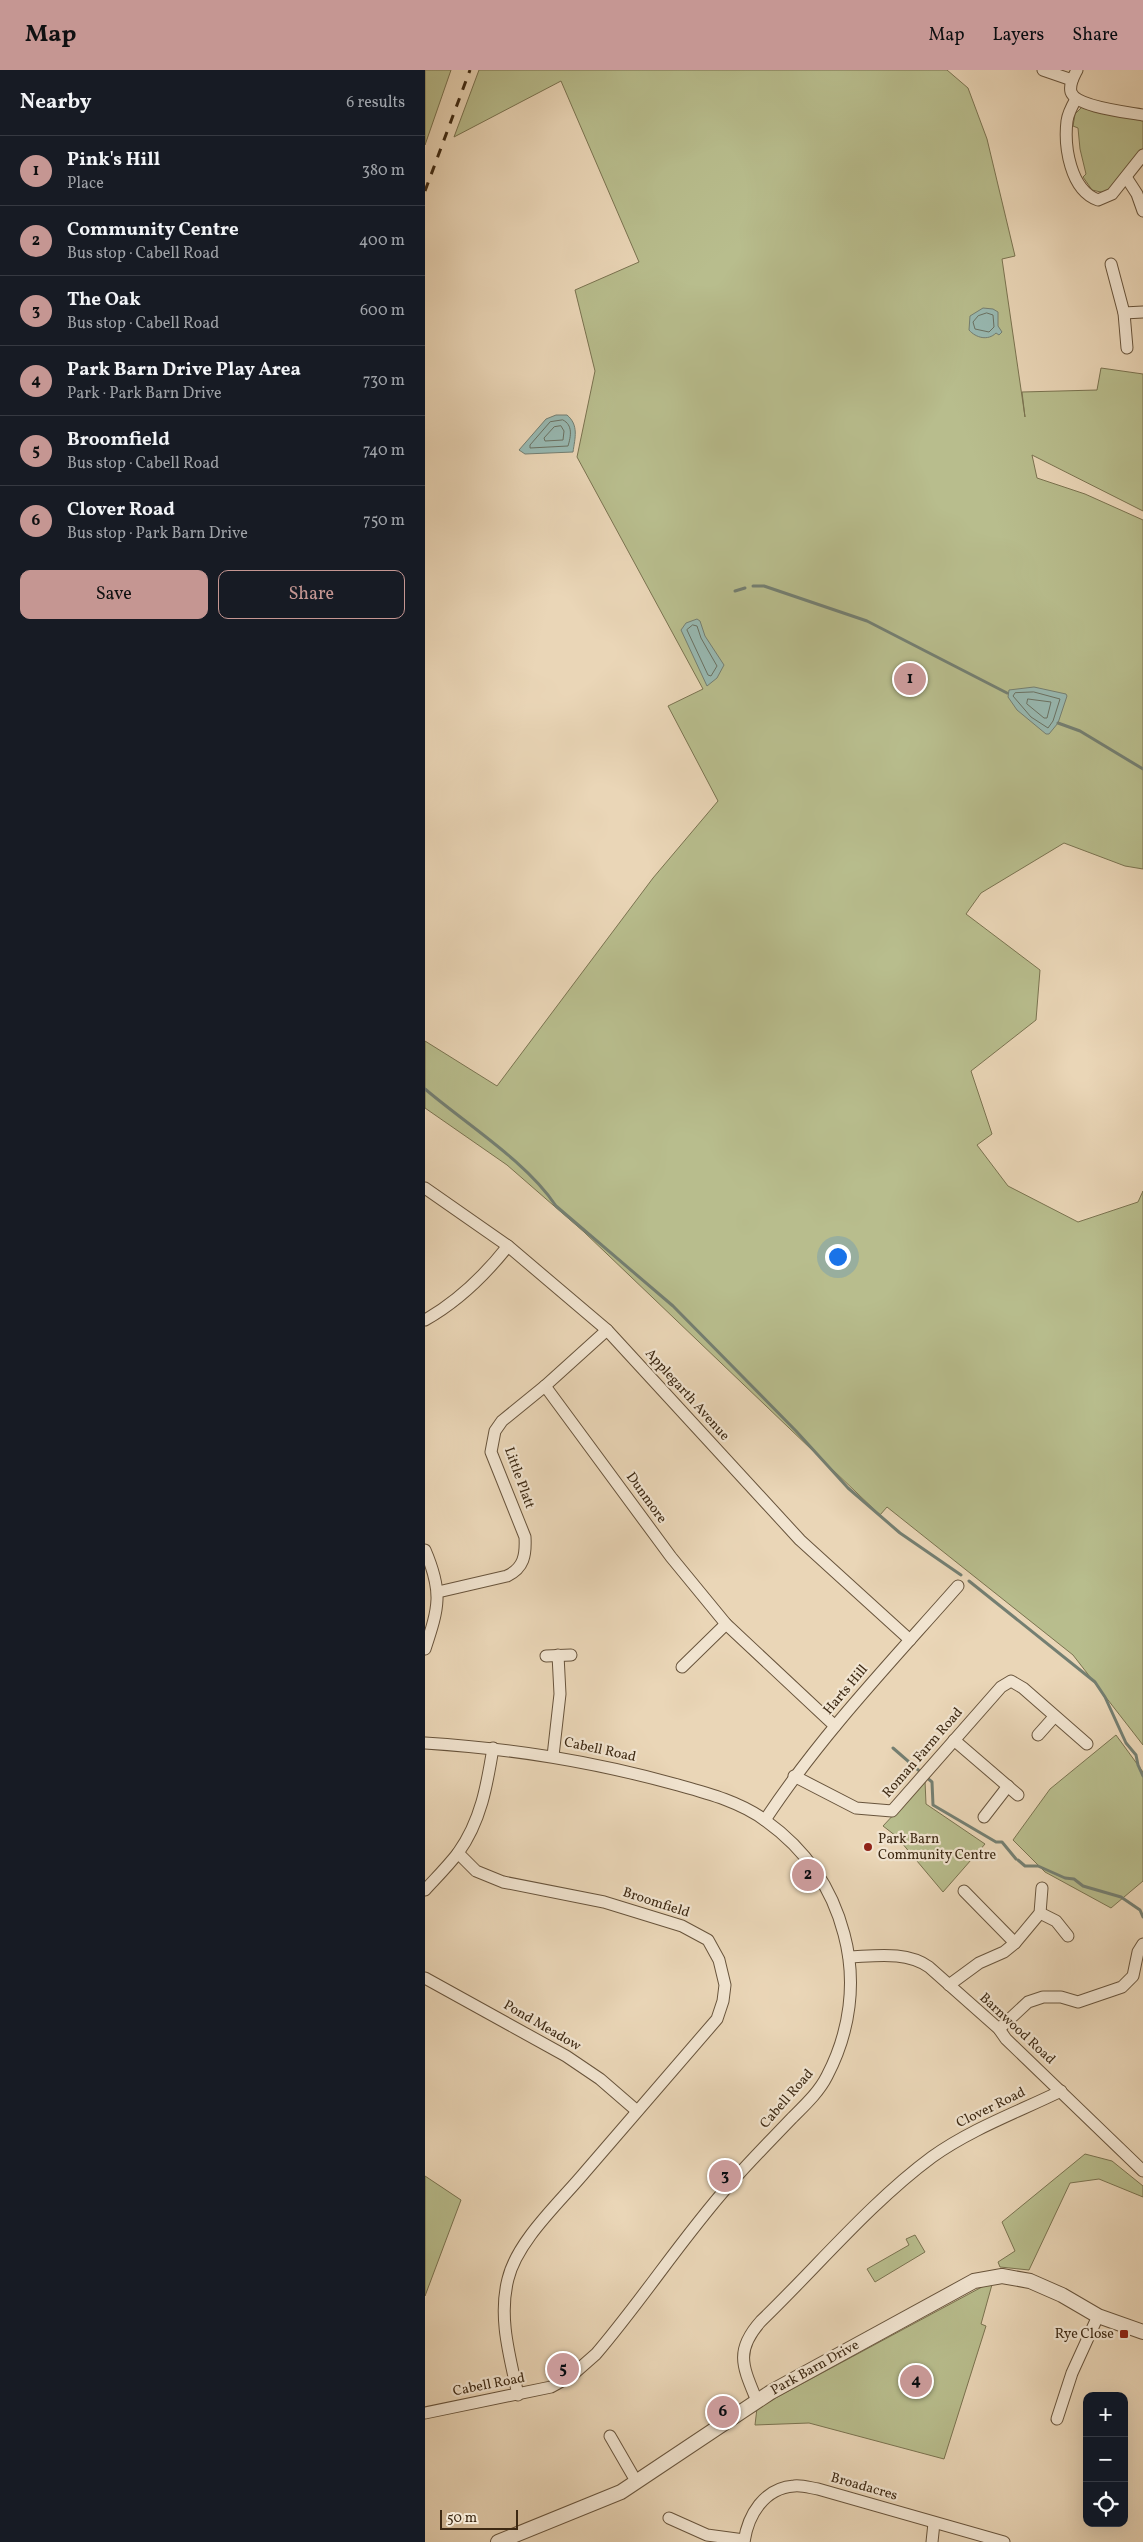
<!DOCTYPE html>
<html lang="en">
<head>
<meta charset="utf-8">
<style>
	body { margin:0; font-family:Vollkorn,serif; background:#20242c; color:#f1f3f6 }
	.controls { position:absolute; right:15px; bottom:15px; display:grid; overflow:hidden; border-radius:10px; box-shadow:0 5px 20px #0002 }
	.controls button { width:45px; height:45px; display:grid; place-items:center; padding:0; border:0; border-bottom:1px solid #363941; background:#171b24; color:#f1f3f6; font:25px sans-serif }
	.scale { position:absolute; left:15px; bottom:12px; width:78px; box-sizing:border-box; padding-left:5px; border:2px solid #3d2913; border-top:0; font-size:14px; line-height:18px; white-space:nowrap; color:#3d2913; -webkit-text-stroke:4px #f1e4d0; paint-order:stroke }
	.you { position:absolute; left:412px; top:1186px; width:18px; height:18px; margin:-12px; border:4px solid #fff; border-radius:50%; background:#1a73e8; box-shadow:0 0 0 8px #1a73e833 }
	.badge { display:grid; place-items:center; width:32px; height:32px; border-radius:50%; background:#c59692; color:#111; font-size:16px; font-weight:700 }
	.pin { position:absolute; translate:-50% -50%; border:2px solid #fff; box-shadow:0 1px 5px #0006 }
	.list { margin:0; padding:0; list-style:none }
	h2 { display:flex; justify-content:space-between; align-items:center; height:65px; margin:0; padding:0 20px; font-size:21px }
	h2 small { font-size:16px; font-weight:400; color:#9ea1a6 }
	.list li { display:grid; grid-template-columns:32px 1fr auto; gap:15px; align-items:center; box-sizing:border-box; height:70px; padding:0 20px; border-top:1px solid #363941 }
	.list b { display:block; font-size:19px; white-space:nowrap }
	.list p { margin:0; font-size:16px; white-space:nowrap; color:#9ea1a6 }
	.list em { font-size:16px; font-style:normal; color:#9ea1a6 }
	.actions { display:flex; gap:10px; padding:15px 20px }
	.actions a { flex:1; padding:11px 0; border:1px solid #c59692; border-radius:10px; text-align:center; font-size:18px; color:#c59692 }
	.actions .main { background:#c59692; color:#111 }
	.icon { flex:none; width:28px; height:28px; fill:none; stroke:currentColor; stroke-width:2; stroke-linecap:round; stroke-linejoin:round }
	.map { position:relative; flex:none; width:718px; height:2472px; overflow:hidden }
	header { display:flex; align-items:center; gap:30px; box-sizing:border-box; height:70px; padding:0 25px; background:#c59692; color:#111 }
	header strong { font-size:24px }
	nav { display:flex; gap:28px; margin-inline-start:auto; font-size:18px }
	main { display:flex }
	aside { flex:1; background:#171b24 }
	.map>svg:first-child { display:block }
	.green { fill:#b8bd8d; stroke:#7a7350 }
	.water { fill:#98b9b2; stroke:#747f72 }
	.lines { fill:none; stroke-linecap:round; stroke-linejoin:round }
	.shore { stroke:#6a7162; stroke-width:1 }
	.stream { stroke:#747f72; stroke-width:3 }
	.minor-casing { stroke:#68543c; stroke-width:13 }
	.tertiary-casing { stroke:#68543c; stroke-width:16 }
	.minor { stroke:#f1e4d0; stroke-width:11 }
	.tertiary { stroke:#f1e4d0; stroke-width:14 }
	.rail { stroke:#3d2913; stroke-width:3; stroke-dasharray:9 9; stroke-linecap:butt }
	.poi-dot { fill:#8f2418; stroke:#f1e4d0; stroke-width:2 }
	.labels { text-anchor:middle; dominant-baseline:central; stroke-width:4.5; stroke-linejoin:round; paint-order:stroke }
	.street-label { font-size:14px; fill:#3d2913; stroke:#f1e4d0 }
	.poi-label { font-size:14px; fill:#3d2913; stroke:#f1e4d0; text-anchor:start }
</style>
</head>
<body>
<header>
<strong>Map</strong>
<nav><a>Map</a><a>Layers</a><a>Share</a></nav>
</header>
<main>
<aside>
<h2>Nearby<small>6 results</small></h2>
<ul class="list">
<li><span class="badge">1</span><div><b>Pink's Hill</b><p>Place</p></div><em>380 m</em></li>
<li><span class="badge">2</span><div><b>Community Centre</b><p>Bus stop · Cabell Road</p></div><em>400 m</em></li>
<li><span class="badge">3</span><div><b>The Oak</b><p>Bus stop · Cabell Road</p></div><em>600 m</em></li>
<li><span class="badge">4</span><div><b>Park Barn Drive Play Area</b><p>Park · Park Barn Drive</p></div><em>730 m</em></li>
<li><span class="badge">5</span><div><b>Broomfield</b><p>Bus stop · Cabell Road</p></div><em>740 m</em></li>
<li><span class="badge">6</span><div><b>Clover Road</b><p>Bus stop · Park Barn Drive</p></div><em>750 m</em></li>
</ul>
<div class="actions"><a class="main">Save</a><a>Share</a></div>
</aside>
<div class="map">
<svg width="718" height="2472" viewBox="0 0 718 2472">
	<rect width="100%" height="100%" fill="#ead6b7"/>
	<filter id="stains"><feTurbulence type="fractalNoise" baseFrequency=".004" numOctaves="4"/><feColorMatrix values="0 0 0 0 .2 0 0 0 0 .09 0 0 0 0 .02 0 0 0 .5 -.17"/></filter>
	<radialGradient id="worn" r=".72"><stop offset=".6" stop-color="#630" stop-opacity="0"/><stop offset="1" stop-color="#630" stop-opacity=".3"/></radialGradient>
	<g class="green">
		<path d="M0 0H26L0 75Z"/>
		<path d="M54 0H522L543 18 562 69 590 186 577 189 600 347 597 322 672 320 676 298 718 304V441L607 385 612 408 660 424 718 450V799L700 796 639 773 556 823 541 844 615 900 611 950 546 1001 567 1064 552 1075 583 1116 653 1152 713 1132 718 1121V1675L648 1585 462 1437 455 1445 159 1162 82 1095 0 1038V971L72 1016 228 808 293 731 243 636 278 619 152 387 170 301 150 220 214 192 136 11 29 67Z"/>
		<path d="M657 37 718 48V80L687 118 680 123 667 120 658 107 661 104 655 79 653 58 648 56 650 44Z"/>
		<path d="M691 1665 718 1702V1811L686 1838 620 1802 588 1770 625 1719Z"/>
		<path d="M500 1711 501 1734 560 1774 518 1822 471 1766 458 1756Z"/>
		<path d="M660 2084 687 2091 718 2116V2127L674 2109 645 2113 604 2200 575 2197 573 2192 590 2181 577 2152Z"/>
		<path d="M0 2106 36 2130 0 2226Z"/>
		<path d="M490 2165 500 2182 450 2212 442 2199 484 2175 481 2169Z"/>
		<path d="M568 2211 556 2254 561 2256 519 2389 384 2353 330 2355 332 2338Z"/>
	</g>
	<g class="water">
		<path d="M558 238 568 239 573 242V256L577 262 574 265 571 263C563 271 551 268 544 260L545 246Z"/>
		<path d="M131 345H142C154 355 150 368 148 382L100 384 94 380 121 349Z"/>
		<path d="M272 549 275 551 280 566 299 595 292 608 282 616 256 560 261 553Z"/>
		<path d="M609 617 641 624 642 626 633 653 624 664H621L592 640 583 627 584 620Z"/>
	</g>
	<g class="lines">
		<g class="shore">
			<path d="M562 243 568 245 569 257 564 262 550 259 548 252 553 246Z"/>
			<path d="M138 350C148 355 146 366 143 376L105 378V375L125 352Z"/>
			<path d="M136 356 139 361 138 370 120 371 119 368 129 357Z"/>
			<path d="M268 555 272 556 276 568 292 596 286 606 283 605 262 560Z"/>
			<path d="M609 622 635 629 628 651 623 658 606 647 588 626 590 623Z"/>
			<path d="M603 629 626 632 622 648H619L602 634Z"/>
		</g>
		<g class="stream">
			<path d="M328 516H339L442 551 582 623"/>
			<path d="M310 521 320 518"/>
			<path d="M633 653 655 661 718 699"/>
			<path d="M0 1019C41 1054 102 1092 131 1136L248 1236 371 1361 423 1418 475 1463 536 1505"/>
			<path d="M544 1511 670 1612 680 1627 701 1673 711 1685 713 1695 718 1706"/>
			<path d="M468 1678 507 1712 508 1735 571 1772H577L591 1789"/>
			<path d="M593 1790 600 1796H613L640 1808 649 1809 658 1816 696 1827 715 1840 718 1847"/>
		</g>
		<defs>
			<g id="minor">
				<path d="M618 0 647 10"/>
				<path d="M652 0C649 6 644 14 646 22 651 37 702 42 718 45"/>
				<path d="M651 29C647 36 643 43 642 51 639 76 645 120 673 130L687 124 718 85"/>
				<path d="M701 107 712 124 718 141"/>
				<path d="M686 194 699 243 702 278"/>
				<path d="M699 243 718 242"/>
				<path d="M0 1118 83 1176 182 1260 375 1470 485 1570"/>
				<path d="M0 1250C32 1232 60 1205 83 1176"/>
				<path d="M120 1316 246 1487 301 1554 410 1656"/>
				<path d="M0 1480C18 1522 14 1537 0 1579"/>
				<path d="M13 1522 82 1506C99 1498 101 1485 100 1467L66 1382 70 1361 77 1351 120 1316 182 1260"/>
				<path d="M121 1586 146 1585"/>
				<path d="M257 1597 301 1554"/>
				<path d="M613 1665 629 1647"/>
				<path d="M529 1670 593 1725"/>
				<path d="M0 1673C90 1679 166 1691 253 1715 282 1723 316 1732 341 1751 380 1779 407 1818 419 1864 432 1912 425 1962 402 2006 394 2022 380 2035 367 2048 346 2070 325 2091 305 2114 257 2168 218 2229 171 2284L146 2306 126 2317 0 2343"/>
				<path d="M128 1686 135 1624 133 1585"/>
				<path d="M369 1706 431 1738 467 1741 576 1617 586 1611 598 1618 662 1674"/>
				<path d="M559 1747 583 1716"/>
				<path d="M340 1750C396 1665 466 1592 533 1516"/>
				<path d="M33 1783 51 1801 78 1812 179 1832 257 1856 283 1870 294 1890 300 1915 298 1931 292 1949C248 2000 204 2051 160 2102 135 2132 92 2171 83 2209 73 2248 85 2287 93 2325"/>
				<path d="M0 1820C11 1808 23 1796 33 1783 56 1751 62 1715 68 1678"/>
				<path d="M539 1821 590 1873"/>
				<path d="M615 1843 631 1851 643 1866"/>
				<path d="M424 1887C451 1886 481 1881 504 1897L574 1959 581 1969 718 2101"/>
				<path d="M0 1908 141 1986 175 2009 212 2041"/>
				<path d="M524 1915 554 1893 579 1882 590 1873 615 1843 617 1818"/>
				<path d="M574 1959 603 1932 618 1927H636L653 1932 697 1917 708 1906 713 1882 718 1874"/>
				<path d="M332 2331C318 2297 309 2281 336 2251 391 2198 446 2132 507 2087 546 2059 593 2042 636 2021"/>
				<path d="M632 2349 647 2303 673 2246"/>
				<path d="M185 2366 211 2411"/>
				<path d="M244 2448 282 2465 319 2470"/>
				<path d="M319 2472C323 2445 339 2418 369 2416 377 2415 386 2418 393 2419L579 2472"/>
				<path d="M507 2472 509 2453"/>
			</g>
			<path id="tertiary" d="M73 2472 196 2422 346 2322 549 2211 577 2206 605 2211 637 2225 673 2246 718 2262"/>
		</defs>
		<use href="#minor" class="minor-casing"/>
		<use href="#tertiary" class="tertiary-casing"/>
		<use href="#minor" class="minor"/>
		<use href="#tertiary" class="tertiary"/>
		<path class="rail" d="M0 121 45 0"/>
	</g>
	<g class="poi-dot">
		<circle cx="443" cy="1777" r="5"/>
		<rect x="694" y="2259" width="10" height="10" rx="2.5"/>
	</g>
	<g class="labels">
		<g class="street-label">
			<text transform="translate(262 1325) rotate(48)">Applegarth Avenue</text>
			<text transform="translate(94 1408) rotate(70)">Little Platt</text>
			<text transform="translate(221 1428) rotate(54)">Dunmore</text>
			<text transform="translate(421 1620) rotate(-50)">Harts Hill</text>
			<text transform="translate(175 1680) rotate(12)">Cabell Road</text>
			<text transform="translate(498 1683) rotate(-49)">Roman Farm Road</text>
			<text transform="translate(231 1833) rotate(18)">Broomfield</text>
			<text transform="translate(117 1956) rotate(30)">Pond Meadow</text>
			<text transform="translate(592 1959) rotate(43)">Barnwood Road</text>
			<text transform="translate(362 2029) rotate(-49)">Cabell Road</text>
			<text transform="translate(566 2038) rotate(-26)">Clover Road</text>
			<text transform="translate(390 2298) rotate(-29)">Park Barn Drive</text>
			<text transform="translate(64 2315) rotate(-11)">Cabell Road</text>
			<text transform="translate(439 2417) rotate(16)">Broadacres</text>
		</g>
		<g class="poi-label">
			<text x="453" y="1769">Park Barn<tspan x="453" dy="16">Community Centre</tspan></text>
			<text x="689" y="2264" text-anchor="end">Rye Close</text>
		</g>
	</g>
	<rect width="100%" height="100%" filter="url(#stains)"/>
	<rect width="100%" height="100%" fill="url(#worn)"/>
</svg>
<div class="controls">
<button>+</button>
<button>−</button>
<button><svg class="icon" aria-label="locate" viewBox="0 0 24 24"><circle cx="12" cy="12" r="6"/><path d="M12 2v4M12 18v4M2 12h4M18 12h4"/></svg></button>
</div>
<div class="scale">50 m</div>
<div class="you"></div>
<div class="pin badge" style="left:485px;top:609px">1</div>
<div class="pin badge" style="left:383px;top:1805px">2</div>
<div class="pin badge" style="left:300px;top:2106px">3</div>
<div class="pin badge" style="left:491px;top:2311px">4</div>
<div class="pin badge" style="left:138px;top:2299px">5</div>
<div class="pin badge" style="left:298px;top:2342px">6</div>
</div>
</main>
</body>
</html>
